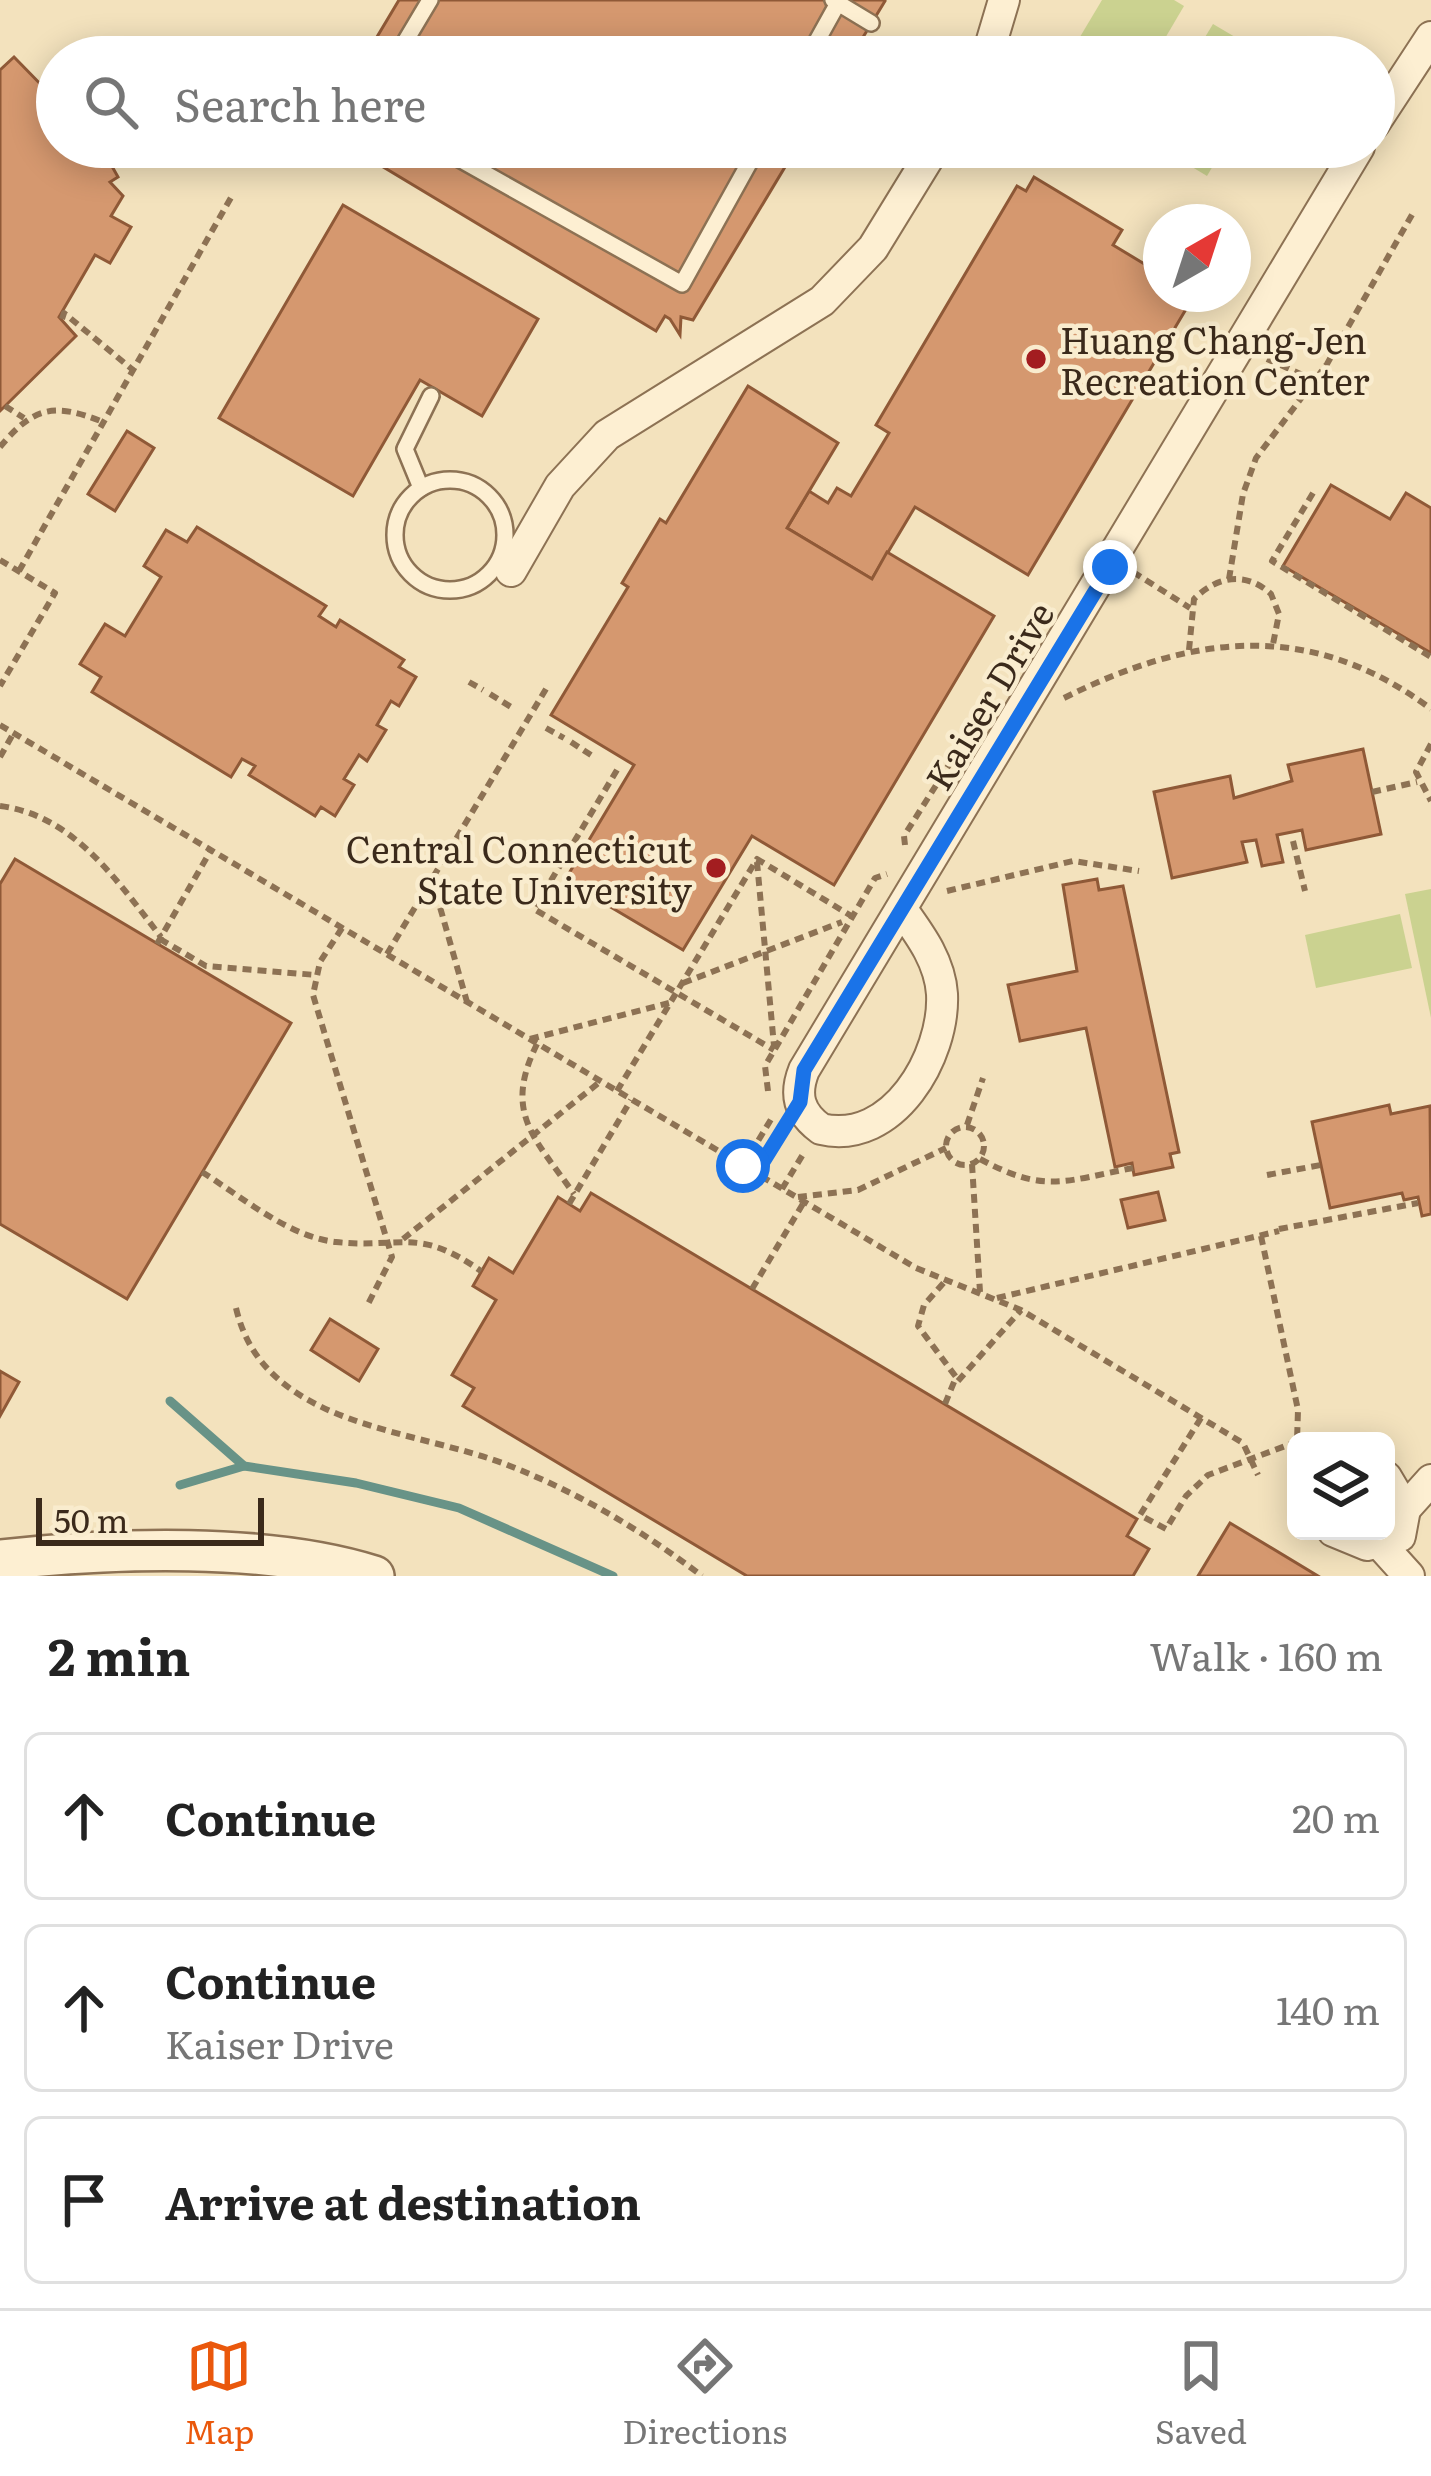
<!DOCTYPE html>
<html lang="en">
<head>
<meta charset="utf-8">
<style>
	body { margin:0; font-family:Literata,serif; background:#f6f6f6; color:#222 }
	.controls { position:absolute; right:36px; bottom:36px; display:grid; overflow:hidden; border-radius:18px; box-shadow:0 6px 30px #0003 }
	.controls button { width:108px; height:108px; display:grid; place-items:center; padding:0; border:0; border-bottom:3px solid #e0e0e0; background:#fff; color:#222; font:60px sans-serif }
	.compass { position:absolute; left:1143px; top:204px; width:108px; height:108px; border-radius:50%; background:#fff; box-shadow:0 6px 30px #0003; rotate:39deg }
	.scale { position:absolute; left:36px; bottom:30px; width:228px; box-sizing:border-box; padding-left:12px; border:6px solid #3b2a1b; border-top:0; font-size:33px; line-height:42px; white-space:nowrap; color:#3b2a1b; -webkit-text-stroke:9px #f9ecce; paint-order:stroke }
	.stop { position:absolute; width:36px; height:36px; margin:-27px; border:9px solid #1a73e8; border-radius:50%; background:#fff }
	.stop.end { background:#1a73e8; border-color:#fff; box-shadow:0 3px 12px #0008 }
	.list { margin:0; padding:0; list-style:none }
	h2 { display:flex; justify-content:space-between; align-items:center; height:156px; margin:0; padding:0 48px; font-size:51px }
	h2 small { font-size:39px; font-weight:400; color:#767676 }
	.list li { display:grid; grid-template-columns:78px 1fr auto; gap:36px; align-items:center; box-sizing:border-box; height:168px; margin:0 24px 24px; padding:0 24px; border:3px solid #e0e0e0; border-radius:18px }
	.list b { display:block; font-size:45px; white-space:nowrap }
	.list p { margin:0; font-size:39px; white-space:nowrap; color:#767676 }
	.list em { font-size:39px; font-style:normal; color:#767676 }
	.icon { flex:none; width:66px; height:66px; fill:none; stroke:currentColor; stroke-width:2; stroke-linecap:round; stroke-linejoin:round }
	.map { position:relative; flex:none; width:1431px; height:1576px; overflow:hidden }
	.search { position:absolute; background:#fff; box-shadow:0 6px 30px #0003; left:36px; right:36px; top:36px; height:132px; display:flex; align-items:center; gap:30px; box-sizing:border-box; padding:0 42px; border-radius:66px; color:#767676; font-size:45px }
	.sheet { height:732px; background:#fff }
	nav { display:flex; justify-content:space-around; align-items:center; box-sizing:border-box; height:168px; border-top:3px solid #e0e0e0; background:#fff; font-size:33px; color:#767676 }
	nav a { display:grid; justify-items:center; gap:6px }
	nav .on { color:#ea580c }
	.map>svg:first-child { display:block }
	.green { fill:#cbd290 }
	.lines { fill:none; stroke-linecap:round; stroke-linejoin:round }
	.stream { stroke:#689387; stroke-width:9 }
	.building { fill:#d5986f; stroke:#8f5937; stroke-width:3 }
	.service-casing { stroke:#8d7254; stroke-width:20 }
	.minor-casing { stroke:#8d7254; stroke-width:34 }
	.tertiary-casing { stroke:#8d7254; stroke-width:44 }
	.path { stroke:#8d7254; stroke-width:6; stroke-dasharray:9 6; stroke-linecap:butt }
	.service { stroke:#fdefd2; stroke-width:15 }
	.minor { stroke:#fdefd2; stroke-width:30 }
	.tertiary { stroke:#fdefd2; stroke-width:39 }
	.route { stroke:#1a73e8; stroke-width:15 }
	.poi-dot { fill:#a31d20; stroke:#f9ecce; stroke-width:4.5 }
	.labels { text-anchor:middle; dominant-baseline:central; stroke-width:9; stroke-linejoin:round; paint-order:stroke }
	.poi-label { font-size:36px; fill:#3b2a1b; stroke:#f9ecce; text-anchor:start }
	.street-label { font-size:36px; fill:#3b2a1b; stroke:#f9ecce }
</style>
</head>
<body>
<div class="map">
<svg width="1431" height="1576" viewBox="0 0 1431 1576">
	<rect width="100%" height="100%" fill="#f3e2bd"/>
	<g class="green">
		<path d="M1102 0H1174L1184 6 1154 57H1068Z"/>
		<path d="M1213 24 1269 57H1193Z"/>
		<path d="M1159 147H1224L1207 176Z"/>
		<path d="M1431 889V1018L1405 894Z"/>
		<path d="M1400 914 1412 968 1316 988 1305 935Z"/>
	</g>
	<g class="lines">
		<g class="stream">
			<path d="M170 1401 244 1466 356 1483 459 1508 613 1576"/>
			<path d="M180 1485 244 1466"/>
		</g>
	</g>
	<g class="building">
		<path d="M399 0H884L885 1 851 57H365Z"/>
		<path d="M14 57 57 101V147H82L88 162 104 152 118 177 110 182 123 196 111 216 131 227 110 263 95 255 59 317 76 336 0 411V70Z"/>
		<path d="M350 147H797L693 320 681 317 680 335 670 319 665 316 656 331Z"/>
		<path d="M1034 177 1122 230 1113 245 1161 274V294H1195L1028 575 915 507 872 579 787 528 809 491 828 503 837 488 851 496 889 433 876 425 1017 186 1026 191Z"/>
		<path d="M343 205 538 319 482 416 420 380 353 496 219 418Z"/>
		<path d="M748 386 838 443 787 528 872 579 887 552 994 616 834 885 752 836 683 950 565 880 634 765 551 715 628 587 622 583 660 519 666 523Z"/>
		<path d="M127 431 154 448 115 511 88 494Z"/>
		<path d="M1331 485 1390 519 1406 493 1431 508V653L1283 566Z"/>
		<path d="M197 527 326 606 319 616 336 627 340 620 404 660 399 667 416 677 399 706 391 701 377 725 386 730 367 761 359 755 344 779 354 785 335 816 321 807 315 816 249 775 255 766 242 759 231 777 92 692 101 677 80 664 105 624 125 636 161 577 144 566 166 530 187 542Z"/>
		<path d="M1363 749 1381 834 1306 850 1302 830 1277 835 1283 862 1262 866 1256 840 1242 842 1247 862 1172 878 1154 792 1230 776 1234 798 1292 781 1288 765Z"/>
		<path d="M15 859 291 1023 127 1299 0 1224V884Z"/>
		<path d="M1097 879 1099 890 1123 886 1179 1152 1170 1154 1173 1167 1134 1175 1132 1163 1115 1167 1086 1028 1020 1041 1008 985 1077 971 1063 885Z"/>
		<path d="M1389 1105 1391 1114 1430 1106 1431 1214 1422 1216 1418 1197 1404 1200 1402 1193 1330 1208 1312 1122Z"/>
		<path d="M1158 1192 1165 1220 1128 1228 1121 1200Z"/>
		<path d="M591 1193 1137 1519 1127 1536 1149 1549 1133 1576H747L463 1406 474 1388 452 1375 496 1300 473 1286 489 1258 513 1273 558 1197 580 1211Z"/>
		<path d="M330 1319 378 1349 359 1381 311 1350Z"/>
		<path d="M0 1371 19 1382 0 1416Z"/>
		<path d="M1230 1523 1318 1576H1198Z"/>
	</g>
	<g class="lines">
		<defs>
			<g id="service">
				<path d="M833 0 871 23"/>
				<path d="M396 57 430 0"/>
				<path d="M808 57 838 3"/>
				<path d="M438 147 682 284 758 147"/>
				<circle cx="450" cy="535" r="55"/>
				<path d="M421 488 405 449 431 396"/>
			</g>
			<g id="minor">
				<path d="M987 57 1004 0"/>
				<path d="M1374 124 1431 37"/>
				<path d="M511 571 560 486 607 435 822 301 873 248 935 147"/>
				<path d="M903 911C921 936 940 962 942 994 945 1056 893 1146 821 1129 799 1113 794 1095 804 1070L1359 147"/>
				<path d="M1405 1509 1431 1480"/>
				<path d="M1333 1531 1367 1545 1400 1536 1405 1509 1386 1477"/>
				<path d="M1381 1545 1409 1576"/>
			</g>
			<path id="tertiary" d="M0 1560C112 1548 267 1542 374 1576"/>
		</defs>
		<use href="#service" class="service-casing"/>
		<use href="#minor" class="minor-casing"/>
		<use href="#tertiary" class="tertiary-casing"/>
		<g class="path">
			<path d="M62 319 64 313 133 370"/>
			<path d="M1267 359 1314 380"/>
			<path d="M5 406 24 418"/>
			<path d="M0 447C33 407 54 402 103 422"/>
			<path d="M1313 493 1272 561 1431 657"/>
			<path d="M0 560 55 593 0 686"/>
			<path d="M19 571 233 194"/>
			<path d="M1133 572 1190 608"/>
			<path d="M1229 579 1243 494 1256 458 1327 364 1413 213"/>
			<path d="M1189 650 1194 599C1217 576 1246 571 1271 594L1279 614 1273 644"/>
			<path d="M469 682 483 690"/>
			<path d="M490 694 511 707"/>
			<path d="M1064 698C1192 634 1311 619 1431 709"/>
			<path d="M0 725 916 1268 1021 1310 1243 1443 1258 1475"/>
			<path d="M546 728 564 738"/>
			<path d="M571 742 591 755"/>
			<path d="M1431 744 1416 772 1431 801"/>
			<path d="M0 757 13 734"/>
			<path d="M617 770 534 909 774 1050"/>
			<path d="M1372 792 1417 782"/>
			<path d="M0 806C74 815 118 882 161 937"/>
			<path d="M1293 841 1305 891"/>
			<path d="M905 845 904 836 988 703"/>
			<path d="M757 862 774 1046"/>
			<path d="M432 879 467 1002"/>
			<path d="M947 891 1073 861 1139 871"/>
			<path d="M342 928 320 962 313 995 392 1257 368 1304"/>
			<path d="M160 939 206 966 316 975"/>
			<path d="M157 944 211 850"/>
			<path d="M387 954 549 684"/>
			<path d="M683 983 842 922"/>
			<path d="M530 1039 669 1003"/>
			<path d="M537 1044C503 1113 534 1137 574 1194"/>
			<path d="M617 1091 757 859 853 917"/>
			<path d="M768 1091 765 1066 875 878 887 874"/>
			<path d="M967 1125 983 1078"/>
			<circle cx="965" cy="1146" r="19"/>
			<path d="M980 1159C1045 1194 1064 1181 1133 1168"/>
			<path d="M972 1164 980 1292"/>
			<path d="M743 1166 773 1116"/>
			<path d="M202 1172C242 1197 289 1237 336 1242 401 1249 417 1226 481 1271"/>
			<path d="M756 1173 782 1131"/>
			<path d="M1267 1175 1321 1165"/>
			<path d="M782 1189 805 1151"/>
			<path d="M798 1197 858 1190 946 1148"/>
			<path d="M569 1204 631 1100"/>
			<path d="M1279 1229 1418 1203"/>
			<path d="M1261 1236 1298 1410 1297 1441"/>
			<path d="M403 1239 601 1081"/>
			<path d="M752 1289 804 1202"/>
			<path d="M997 1298 1279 1231"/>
			<path d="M236 1308C264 1429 416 1428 510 1466 579 1493 643 1531 702 1576"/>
			<path d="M958 1381 1021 1310"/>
			<path d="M945 1404 956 1377 918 1326 924 1305 947 1279"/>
			<path d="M1201 1418 1140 1515 1166 1529 1186 1496 1208 1475 1296 1442"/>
		</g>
		<use href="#service" class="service"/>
		<use href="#minor" class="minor"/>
		<use href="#tertiary" class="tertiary"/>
	</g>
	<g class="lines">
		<path class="route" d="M743 1166 756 1173 800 1102 804 1070 1110 567"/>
	</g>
	<g class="poi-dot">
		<circle cx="1036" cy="359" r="12"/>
		<circle cx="716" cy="868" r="12"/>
	</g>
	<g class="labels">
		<g class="poi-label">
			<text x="1060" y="338">Huang Chang-Jen<tspan x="1060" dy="41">Recreation Center</tspan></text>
			<text x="692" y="847" text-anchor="end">Central Connecticut<tspan x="692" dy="41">State University</tspan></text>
		</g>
		<g class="street-label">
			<text transform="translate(988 695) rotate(-59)">Kaiser Drive</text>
		</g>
	</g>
</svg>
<div class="controls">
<button><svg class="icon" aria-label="layers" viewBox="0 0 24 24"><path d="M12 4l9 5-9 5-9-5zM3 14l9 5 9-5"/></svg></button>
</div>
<svg class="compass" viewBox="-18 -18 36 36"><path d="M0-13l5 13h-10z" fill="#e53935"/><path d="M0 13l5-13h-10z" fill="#767676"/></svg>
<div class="scale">50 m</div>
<div class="stop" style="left:743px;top:1166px"></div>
<div class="stop end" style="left:1110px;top:567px"></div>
<div class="search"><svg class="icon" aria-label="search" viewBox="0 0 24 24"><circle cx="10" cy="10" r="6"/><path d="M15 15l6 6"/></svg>Search here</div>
</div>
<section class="sheet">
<h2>2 min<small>Walk · 160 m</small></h2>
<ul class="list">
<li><svg class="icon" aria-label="ahead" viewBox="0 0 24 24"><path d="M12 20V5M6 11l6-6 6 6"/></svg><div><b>Continue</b></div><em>20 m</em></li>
<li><svg class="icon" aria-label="ahead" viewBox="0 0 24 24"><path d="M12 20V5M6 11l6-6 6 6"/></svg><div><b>Continue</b><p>Kaiser Drive</p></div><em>140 m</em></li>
<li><svg class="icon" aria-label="arrive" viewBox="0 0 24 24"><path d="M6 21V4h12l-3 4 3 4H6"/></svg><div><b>Arrive at destination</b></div></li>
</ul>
</section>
<nav>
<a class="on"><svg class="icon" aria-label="map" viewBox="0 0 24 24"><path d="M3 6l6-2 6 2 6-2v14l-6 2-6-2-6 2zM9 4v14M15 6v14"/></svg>Map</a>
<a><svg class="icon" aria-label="directions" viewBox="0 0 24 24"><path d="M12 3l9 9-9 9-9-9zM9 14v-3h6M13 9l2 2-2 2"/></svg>Directions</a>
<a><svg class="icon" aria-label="saved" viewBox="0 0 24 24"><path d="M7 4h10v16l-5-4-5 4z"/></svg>Saved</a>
</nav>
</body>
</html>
